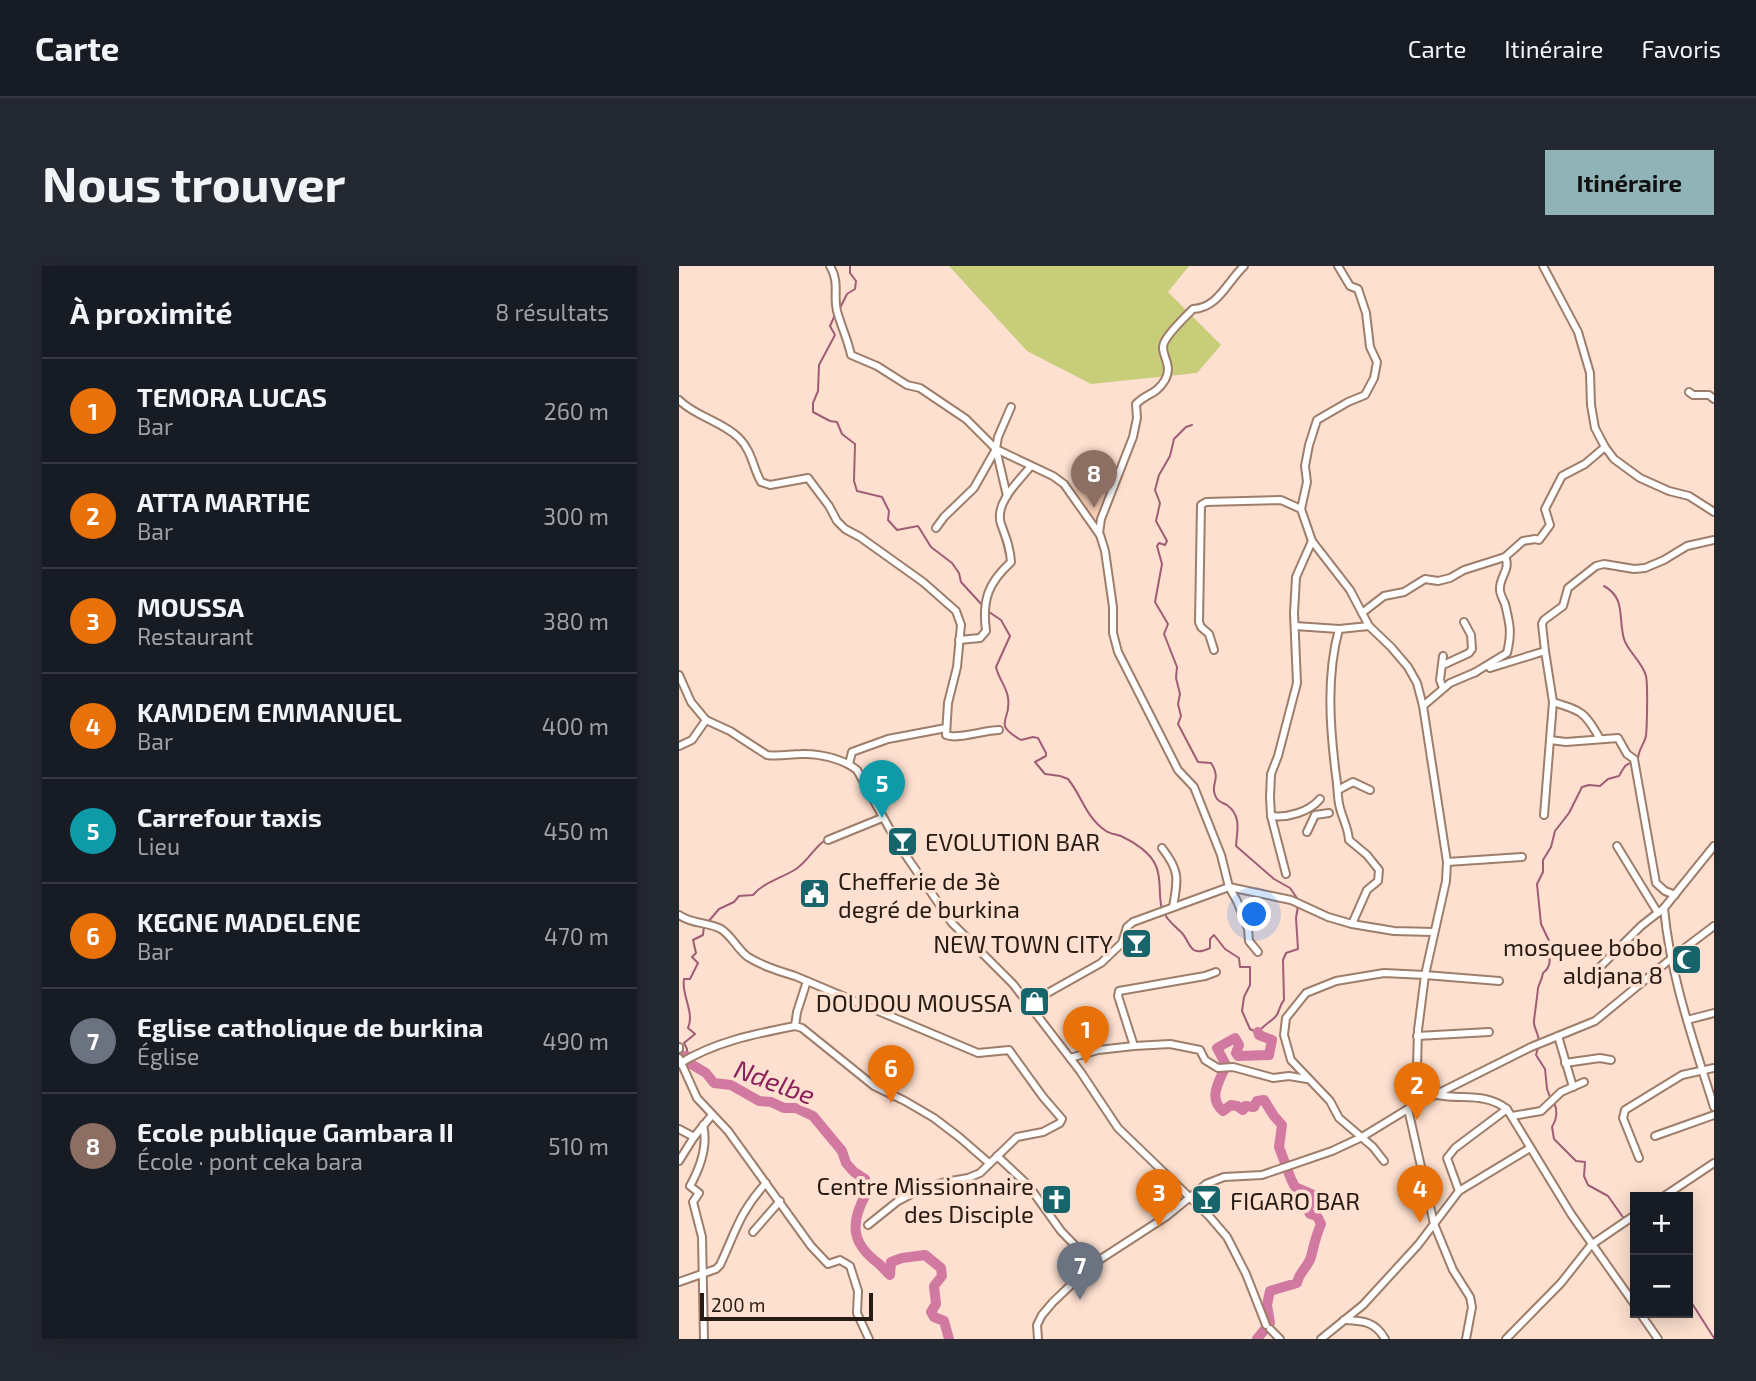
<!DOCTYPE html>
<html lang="fr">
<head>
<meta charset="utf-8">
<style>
	body { margin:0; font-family:"Exo 2",sans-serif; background:#242831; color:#f1f3f6 }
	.controls { position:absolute; right:21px; bottom:21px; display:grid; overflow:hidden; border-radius:0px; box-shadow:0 4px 18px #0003 }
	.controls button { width:63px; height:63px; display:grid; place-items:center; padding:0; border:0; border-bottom:2px solid #363941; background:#171b24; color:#f1f3f6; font:35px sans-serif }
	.scale { position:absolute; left:21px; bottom:18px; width:173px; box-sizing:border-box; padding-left:7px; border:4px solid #281b13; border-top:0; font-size:19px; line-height:24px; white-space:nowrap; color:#281b13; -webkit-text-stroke:5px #fde0cf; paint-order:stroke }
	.you { position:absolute; left:576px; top:649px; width:24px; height:24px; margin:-18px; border:5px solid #fff; border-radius:50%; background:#1a73e8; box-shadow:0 0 0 10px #1a73e833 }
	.badge { display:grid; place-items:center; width:46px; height:46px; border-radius:50%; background:#8fb3b7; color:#fff; font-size:23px; font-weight:700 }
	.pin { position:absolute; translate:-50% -58px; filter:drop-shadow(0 2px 4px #0008) }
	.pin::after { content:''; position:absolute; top:37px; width:24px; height:21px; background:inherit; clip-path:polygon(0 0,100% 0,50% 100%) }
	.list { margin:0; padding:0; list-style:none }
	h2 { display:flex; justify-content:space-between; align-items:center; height:91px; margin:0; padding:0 28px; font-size:30px }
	h2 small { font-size:23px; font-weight:400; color:#9ea1a6 }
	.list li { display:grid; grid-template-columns:46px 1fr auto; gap:21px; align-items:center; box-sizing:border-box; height:105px; padding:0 28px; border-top:2px solid #363941 }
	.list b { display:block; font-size:26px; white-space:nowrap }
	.list p { margin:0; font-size:23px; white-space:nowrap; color:#9ea1a6 }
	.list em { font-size:23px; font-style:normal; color:#9ea1a6 }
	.map { position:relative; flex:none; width:1035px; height:1073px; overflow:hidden; border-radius:0px }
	header { display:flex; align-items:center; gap:42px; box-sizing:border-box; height:98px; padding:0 35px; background:#171b24; border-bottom:2px solid #363941 }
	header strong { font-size:33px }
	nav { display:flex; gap:38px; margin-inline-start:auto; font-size:24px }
	.intro { display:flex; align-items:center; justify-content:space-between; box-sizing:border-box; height:168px; padding:0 42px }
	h1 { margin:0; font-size:49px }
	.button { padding:18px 32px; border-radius:0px; background:#8fb3b7; color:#111; font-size:24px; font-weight:700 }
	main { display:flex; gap:42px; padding:0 42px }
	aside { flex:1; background:#171b24; border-radius:0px; box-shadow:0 4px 18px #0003 }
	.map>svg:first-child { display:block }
	.built { fill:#fdd2b9 }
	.green { fill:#c8cd7a }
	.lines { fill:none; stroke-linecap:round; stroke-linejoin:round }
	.stream { stroke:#9f5d76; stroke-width:2 }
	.river { stroke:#d279a1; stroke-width:10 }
	.minor-casing { stroke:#9e7d6a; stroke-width:10 }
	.minor { stroke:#fff; stroke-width:6 }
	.labels { text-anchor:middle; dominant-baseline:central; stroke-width:7; stroke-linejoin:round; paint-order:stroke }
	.poi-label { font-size:24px; fill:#281b13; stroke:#fde0cf; text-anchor:end }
	.water-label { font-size:26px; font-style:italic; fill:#8a205a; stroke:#fde0cf }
</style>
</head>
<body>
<header>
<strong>Carte</strong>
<nav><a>Carte</a><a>Itinéraire</a><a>Favoris</a></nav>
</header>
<div class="intro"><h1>Nous trouver</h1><a class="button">Itinéraire</a></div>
<main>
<aside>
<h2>À proximité<small>8 résultats</small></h2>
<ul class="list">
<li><span class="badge" style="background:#e8710a">1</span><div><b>TEMORA LUCAS</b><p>Bar</p></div><em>260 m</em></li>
<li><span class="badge" style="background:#e8710a">2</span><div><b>ATTA MARTHE</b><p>Bar</p></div><em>300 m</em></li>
<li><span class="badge" style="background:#e8710a">3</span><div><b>MOUSSA</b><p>Restaurant</p></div><em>380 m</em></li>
<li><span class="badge" style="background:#e8710a">4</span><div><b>KAMDEM EMMANUEL</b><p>Bar</p></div><em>400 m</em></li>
<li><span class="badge" style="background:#0f9aa8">5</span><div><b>Carrefour taxis</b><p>Lieu</p></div><em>450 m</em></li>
<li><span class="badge" style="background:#e8710a">6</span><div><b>KEGNE MADELENE</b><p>Bar</p></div><em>470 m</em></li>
<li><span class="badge" style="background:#6b7280">7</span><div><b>Eglise catholique de burkina</b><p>Église</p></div><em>490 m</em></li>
<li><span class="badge" style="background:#8d6e63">8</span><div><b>Ecole publique Gambara II</b><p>École · pont ceka bara</p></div><em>510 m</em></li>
</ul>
</aside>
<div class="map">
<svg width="1035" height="1073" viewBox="0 0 1035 1073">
	<rect width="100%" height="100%" fill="#fde0cf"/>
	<path class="built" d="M436 197 434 211 418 260 395 224Z"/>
	<path class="green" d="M270 0H510L489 26 542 79 518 107 412 118 348 85Z"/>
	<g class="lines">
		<g class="stream">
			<path d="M161 42 168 28 176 23 177 15 171 7V0"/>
			<path d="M156 49 151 60 156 69 140 99 139 125 134 137V146L151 155 158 156 163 168 176 178 175 215 178 225 203 231 210 245 209 254 218 264 239 260 252 281 273 297 280 307 282 316 304 340"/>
			<path d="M513 159 507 161 495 173 491 190 480 209 476 224 481 237 477 255 488 275 486 279 480 277 478 280 483 298 476 336 489 358 485 368 498 401 497 412 501 428 499 438 502 450 499 458 519 496 532 497C543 514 531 517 536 529 538 535 542 536 548 539 563 550 558 565 557 580L595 613 611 622 620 635"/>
			<path d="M925 320C947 332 939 352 945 373 949 386 963 395 967 410 969 420 968 459 967 470 965 479 958 485 959 495"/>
			<path d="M307 344 322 354 331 370 317 401C319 412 328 421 329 432 333 455 312 457 342 474L354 471 359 472 367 487V490L356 496 366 508 381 510 389 513C403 530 407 552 427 565 431 568 437 568 442 570 455 576 472 587 477 600 483 614 479 630 483 643 487 654 496 660 503 667 512 677 510 692 531 682V673L535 669 546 683 560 692 561 701H571V719L565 731 563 745 571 763 579 767C584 759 592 756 597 750 601 745 600 740 605 734L604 694 607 687 619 683 617 652 619 640"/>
			<path d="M169 562 189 554"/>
			<path d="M29 656 40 643 55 636 60 630 74 629C85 616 103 612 117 603 129 595 134 583 145 575"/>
			<path d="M860 776C860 768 854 761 855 755 856 745 858 733 859 722 861 716 863 713 864 707 872 701 872 694 869 686L873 681 862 658 858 618 864 606V594L872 581 876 565 890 547 903 521 910 519 921 520 929 513 940 510C944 504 945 497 954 497"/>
			<path d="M859 782 857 789 866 803 868 823 871 831"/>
			<path d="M8 789V783L5 777 16 768 9 762C16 746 2 729 5 713H11L19 697 13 691 17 687 14 674 24 669 25 660"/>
			<path d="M875 836C879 845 878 853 873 861L875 873 897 895 906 896 905 910 909 919 929 930 946 954"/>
			<path d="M1009 1021V1030"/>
			<path d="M1009 1031 1035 1072"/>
		</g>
		<g class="river">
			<path d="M0 790H8L12 798 27 807 35 817 52 819 80 835 92 836 105 842H117L134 850 163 885 167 897 175 906 186 913 184 919 187 928C171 957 172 977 199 997 204 1001 206 1005 211 1009L212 996 223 992 246 989 262 1002 263 1010 255 1020 257 1038 252 1046 255 1051 265 1055 270 1073"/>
			<path d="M578 1073 591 1057 588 1039 591 1025 618 1017C620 1006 629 1001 632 991 635 979 637 969 642 958L638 950 631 948 628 943 634 935 635 929 616 921 612 913 600 881 603 859 595 850 585 834 578 835 575 841 566 840 564 844 558 840 552 839 544 845C528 831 541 815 547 799L538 782 556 772 560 779 557 787 559 790 590 789 593 774 580 769 579 766"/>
		</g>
		<defs>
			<g id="minor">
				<path d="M151 0C161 17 154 28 158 45 162 60 169 74 172 89L198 100 228 119 241 122 287 153 317 183 374 210 385 218 421 269 426 285 434 341V367L439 386 499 504 515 521 542 589 550 621 558 635 569 663 570 675 579 686"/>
				<path d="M864 0 899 66 911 107 912 139 916 162 926 181 935 193 961 212 990 225 1010 230 1035 246"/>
				<path d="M1010 126 1014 129H1030L1035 133"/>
				<path d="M0 134C17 151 43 155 60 172 73 185 74 202 82 216L91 219 129 212 150 240 158 255 166 263 181 271 244 316 277 345 282 359 278 401 269 437 267 469C278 474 305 464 320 464"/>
				<path d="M317 183 319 171 332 141"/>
				<path d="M622 243 633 275 671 324 690 360 712 381 729 401 738 417 744 440 768 596 767 615 746 709 820 715"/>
				<path d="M622 243 628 216 626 200 630 179 638 154 669 136 686 129 695 112 698 96 691 81 687 47 679 23 671 20 659 0"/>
				<path d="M257 262 265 251 295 222 317 183 328 230"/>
				<path d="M420 267 422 253 454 171 458 152 457 138C468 127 477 129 486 114 495 98 480 88 485 77 489 67 506 51 514 43 539 42 548 16 565 0"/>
				<path d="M683 347 705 330 725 326 746 313 759 315 771 312 785 304 826 291 844 275 856 273 860 274 871 259 866 243 883 210 906 198 926 181"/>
				<path d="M616 360 660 363"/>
				<path d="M280 374 301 372 307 365C303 334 309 317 332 296 331 281 327 272 322 258 315 237 340 215 352 200"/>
				<path d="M535 384 530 368 522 361 520 356 522 239 527 236 602 234 622 243"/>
				<path d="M764 390 761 414 764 422"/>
				<path d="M764 399 790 387 793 383 792 369 785 356"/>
				<path d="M811 402 866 385"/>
				<path d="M795 407 828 387C833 366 831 359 826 338 824 333 820 327 821 322 821 310 832 303 826 291"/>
				<path d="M0 409 12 436 27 454 51 465 88 489C99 491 111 488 122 488 140 487 164 493 178 504L219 578 273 657 334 718 401 805 439 862 530 950 548 971 567 1008 587 1059"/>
				<path d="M874 436C903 445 906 446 921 473"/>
				<path d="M744 440 771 417 797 406"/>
				<path d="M871 474 887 476 939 472 948 488 955 493 977 617 986 625 996 629"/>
				<path d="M0 480 13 474 27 454"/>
				<path d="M170 498 173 486 209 473 267 462"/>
				<path d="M659 524 674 516 691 524"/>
				<path d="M865 549 874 436 866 385 863 358 865 354 884 340 889 322 917 300 925 298 955 303 966 302 985 294 1008 280 1035 274"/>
				<path d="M592 550C609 552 630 546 641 533"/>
				<path d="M628 566 636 549 650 547"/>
				<path d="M149 574 203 552"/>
				<path d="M938 580 979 647"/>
				<path d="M1035 580 985 642C991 710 1015 777 1035 841"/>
				<path d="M483 582C501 605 499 613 494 641"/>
				<path d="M768 596 843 591"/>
				<path d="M607 608 592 550 591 531 592 508 599 490 618 417 615 347 617 311 633 275"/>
				<path d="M0 649C12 658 29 656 42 663 53 670 59 684 69 691 83 700 100 705 116 710L299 787 330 784 364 831 383 853 381 857 364 866 338 871 301 907 289 912 266 916 238 925 219 935 189 959"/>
				<path d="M673 658 688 624 699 615 700 604 688 589 670 574C669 561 664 554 661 542 658 532 659 520 657 510 651 462 647 410 660 363L690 360"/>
				<path d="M922 700 962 660 985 642"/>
				<path d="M349 738 422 697 443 677 448 661 454 656 550 621 612 634 649 651 673 658 715 665 755 666"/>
				<path d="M1008 754 1035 747"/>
				<path d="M116 760 118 746 128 715"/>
				<path d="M738 770 810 766"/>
				<path d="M879 770 894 821"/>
				<path d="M455 780 439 730 440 725 526 710 537 706"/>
				<path d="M0 781V783"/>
				<path d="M0 792 18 832 49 865 132 980 149 998 161 994 171 1000 179 1025 178 1047 190 1073"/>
				<path d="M391 792 419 784 455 780 491 778 521 784 526 794 539 802 554 801 594 812 610 810 628 813"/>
				<path d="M886 797 921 792 932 794"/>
				<path d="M0 798C35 776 75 768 116 760L123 762 195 820 226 835 255 852 280 871 310 897"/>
				<path d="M758 829C785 834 805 826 828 843L892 948 956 1039"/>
				<path d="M729 843 755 958 774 1004 791 1031 793 1041 787 1073"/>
				<path d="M833 850 862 845 882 826 905 816"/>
				<path d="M24 859C29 879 21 902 11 920L20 927 14 936 23 971 25 1073"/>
				<path d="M0 863 15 871"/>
				<path d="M976 870 1035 849"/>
				<path d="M318 890 349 919 382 965 414 998"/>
				<path d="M960 892 944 852 946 844 1003 809 1035 802"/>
				<path d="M0 895 15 871 33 849"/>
				<path d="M705 895 694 881 660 852 651 835 612 794 605 769 607 752 627 727 657 715 705 707 746 709 739 764 737 838"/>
				<path d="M780 925 768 892 776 882 828 843"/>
				<path d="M984 931 1035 897"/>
				<path d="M74 966 101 935"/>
				<path d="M0 1016 37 1003 41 999C57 965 60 947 87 917"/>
				<path d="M961 1047 979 1073"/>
				<path d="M665 1054C684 1055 696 1055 706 1073"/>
				<path d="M591 1063 601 1073"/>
				<path d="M359 1073 358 1059 363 1049 374 1036 414 998 488 950 527 918 545 911 583 909 653 885 683 871 737 838 770 822 852 781 916 755 994 691 1035 660"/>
				<path d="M642 1073 684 1039 739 979 780 925 851 882"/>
				<path d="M827 1073 882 1017 912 979 956 949"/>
			</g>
		</defs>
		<use href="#minor" class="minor-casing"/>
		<use href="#minor" class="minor"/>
	</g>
	<defs>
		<symbol id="bar-square" viewBox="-11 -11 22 22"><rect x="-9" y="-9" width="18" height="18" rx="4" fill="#17656a" stroke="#fde0cf"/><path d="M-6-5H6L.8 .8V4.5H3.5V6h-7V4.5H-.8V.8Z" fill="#fff"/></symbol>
		<symbol id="civic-square" viewBox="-11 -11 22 22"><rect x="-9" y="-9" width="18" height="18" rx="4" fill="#17656a" stroke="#fde0cf"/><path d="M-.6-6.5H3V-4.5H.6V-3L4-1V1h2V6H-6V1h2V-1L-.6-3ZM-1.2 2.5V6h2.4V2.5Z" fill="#fff"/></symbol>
		<symbol id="mosque-square" viewBox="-11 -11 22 22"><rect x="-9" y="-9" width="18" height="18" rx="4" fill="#17656a" stroke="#fde0cf"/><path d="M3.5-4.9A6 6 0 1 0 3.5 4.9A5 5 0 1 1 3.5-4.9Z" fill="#fff"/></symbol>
		<symbol id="shop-square" viewBox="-11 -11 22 22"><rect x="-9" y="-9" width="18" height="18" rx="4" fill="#17656a" stroke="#fde0cf"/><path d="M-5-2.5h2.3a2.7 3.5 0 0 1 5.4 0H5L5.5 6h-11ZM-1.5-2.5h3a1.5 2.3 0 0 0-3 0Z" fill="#fff"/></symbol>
		<symbol id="church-square" viewBox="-11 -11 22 22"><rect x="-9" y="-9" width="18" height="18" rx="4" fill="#17656a" stroke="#fde0cf"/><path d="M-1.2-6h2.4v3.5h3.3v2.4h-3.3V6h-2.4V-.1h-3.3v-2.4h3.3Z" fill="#fff"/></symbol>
	</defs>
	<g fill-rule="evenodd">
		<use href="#bar-square" x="206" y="558" width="35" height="35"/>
		<use href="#civic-square" x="118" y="610" width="35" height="35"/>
		<use href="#bar-square" x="440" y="660" width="35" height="35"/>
		<use href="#mosque-square" x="990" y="676" width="35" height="35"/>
		<use href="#shop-square" x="338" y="718" width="35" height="35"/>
		<use href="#church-square" x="360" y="916" width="35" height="35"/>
		<use href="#bar-square" x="510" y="916" width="35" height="35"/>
	</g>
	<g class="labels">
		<g class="poi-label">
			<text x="246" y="575" text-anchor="start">EVOLUTION BAR</text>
			<text x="159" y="614" text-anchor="start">Chefferie de 3è<tspan x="159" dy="28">degré de burkina</tspan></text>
			<text x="434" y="677">NEW TOWN CITY</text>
			<text x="984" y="680">mosquee bobo<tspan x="984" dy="28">aldjana 8</tspan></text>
			<text x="333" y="736">DOUDOU MOUSSA</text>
			<text x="355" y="919">Centre Missionnaire<tspan x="355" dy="28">des Disciple</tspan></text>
			<text x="551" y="934" text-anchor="start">FIGARO BAR</text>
		</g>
		<g class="water-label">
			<text transform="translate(96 815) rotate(20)">Ndelbe</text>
		</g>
	</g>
</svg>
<div class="controls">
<button>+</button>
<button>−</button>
</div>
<div class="scale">200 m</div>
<div class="you"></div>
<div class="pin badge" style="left:407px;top:798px;background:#e8710a">1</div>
<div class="pin badge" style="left:738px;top:854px;background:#e8710a">2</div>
<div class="pin badge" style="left:480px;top:961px;background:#e8710a">3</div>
<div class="pin badge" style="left:741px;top:957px;background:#e8710a">4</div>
<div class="pin badge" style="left:203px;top:552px;background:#0f9aa8">5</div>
<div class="pin badge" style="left:212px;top:837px;background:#e8710a">6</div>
<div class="pin badge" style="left:401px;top:1034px;background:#6b7280">7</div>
<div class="pin badge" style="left:415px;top:242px;background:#8d6e63">8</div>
</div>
</main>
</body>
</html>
